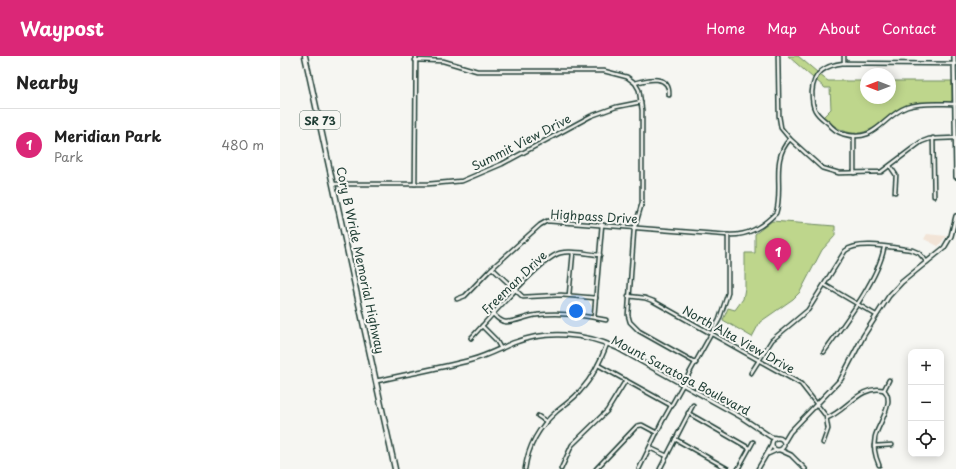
<!DOCTYPE html>
<html lang="en">
<head>
<meta charset="utf-8">
<style>
	body { margin:0; font-family:"Playpen Sans",sans-serif; background:#f6f6f6; color:#222 }
	.controls { position:absolute; right:12px; bottom:12px; display:grid; overflow:hidden; border-radius:8px; box-shadow:0 2px 10px #0003 }
	.controls button { width:36px; height:36px; display:grid; place-items:center; padding:0; border:0; border-bottom:1px solid #e0e0e0; background:#fff; color:#222; font:20px sans-serif }
	.compass { position:absolute; left:580px; top:12px; width:36px; height:36px; border-radius:50%; background:#fff; box-shadow:0 2px 10px #0003; rotate:270deg }
	.you { position:absolute; left:296px; top:255px; width:14px; height:14px; margin:-10px; border:3px solid #fff; border-radius:50%; background:#1a73e8; box-shadow:0 0 0 6px #1a73e833 }
	.badge { display:grid; place-items:center; width:26px; height:26px; border-radius:50%; background:#db2777; color:#fff; font-size:13px; font-weight:700 }
	.pin { position:absolute; translate:-50% -33px; filter:drop-shadow(0 1px 2px #0008) }
	.pin::after { content:''; position:absolute; top:21px; width:14px; height:12px; background:inherit; clip-path:polygon(0 0,100% 0,50% 100%) }
	.list { margin:0; padding:0; list-style:none }
	h2 { display:flex; justify-content:space-between; align-items:center; height:52px; margin:0; padding:0 16px; font-size:17px }
	h2 small { font-size:13px; font-weight:400; color:#767676 }
	.list li { display:grid; grid-template-columns:26px 1fr auto; gap:12px; align-items:center; box-sizing:border-box; height:72px; padding:0 16px; border-top:1px solid #e0e0e0 }
	.list b { display:block; font-size:15px; white-space:nowrap }
	.list p { margin:0; font-size:13px; white-space:nowrap; color:#767676 }
	.list em { font-size:13px; font-style:normal; color:#767676 }
	.icon { flex:none; width:22px; height:22px; fill:none; stroke:currentColor; stroke-width:2; stroke-linecap:round; stroke-linejoin:round }
	.map { position:relative; flex:none; width:676px; height:413px; overflow:hidden }
	header { display:flex; align-items:center; gap:24px; box-sizing:border-box; height:56px; padding:0 20px; background:#db2777; color:#fff }
	header strong { font-size:19px }
	nav { display:flex; gap:22px; margin-inline-start:auto; font-size:14px }
	main { display:flex }
	aside { flex:1; background:#fff }
	.map>svg:first-child { display:block }
	.built { fill:#f2e4d7 }
	.green { fill:#bed68c; stroke:#6e8a60 }
	.lines { fill:none; stroke-linecap:round; stroke-linejoin:round }
	.minor-casing { stroke:#1f3d34; stroke-width:5.5 }
	.tertiary-casing { stroke:#1f3d34; stroke-width:6 }
	.trunk-casing { stroke:#1f3d34; stroke-width:7 }
	.minor { stroke:#f6f6f2; stroke-width:2.5 }
	.tertiary { stroke:#f6f6f2; stroke-width:3 }
	.trunk { stroke:#f6f6f2; stroke-width:4 }
	.labels { text-anchor:middle; dominant-baseline:central; stroke-width:4; stroke-linejoin:round; paint-order:stroke }
	.shield { fill:#f6f6f2; stroke:#60746d; stroke-width:1 }
	.shield-label { font-size:11px; font-weight:bold; fill:#1f3d34 }
	.street-label { font-size:12px; fill:#1f3d34; stroke:#f6f6f2 }
</style>
</head>
<body>
<header>
<strong>Waypost</strong>
<nav><a>Home</a><a>Map</a><a>About</a><a>Contact</a></nav>
</header>
<main>
<aside>
<h2>Nearby<small></small></h2>
<ul class="list">
<li><span class="badge">1</span><div><b>Meridian Park</b><p>Park</p></div><em>480 m</em></li>
</ul>
</aside>
<div class="map">
<svg width="676" height="413" viewBox="0 0 676 413">
	<rect width="100%" height="100%" fill="#f6f6f2"/>
	<filter id="ink" filterUnits="userSpaceOnUse"><feTurbulence type="fractalNoise" baseFrequency=".025" numOctaves="2"/><feDisplacementMap in="SourceGraphic" scale="8" xChannelSelector="R" yChannelSelector="G"/><feConvolveMatrix kernelMatrix="1 2 1 2 8 2 1 2 1" color-interpolation-filters="sRGB"/></filter>
	<g filter="url(#ink)">
		<path class="built" d="M647 178 666 180 657 192 658 190 644 183Z"/>
		<g class="green">
			<path d="M508 0H518L537 16 533 22Z"/>
			<path d="M540 19 548 25H586V42H610V25H672V44L669 47C655 47 639 45 626 50 618 53 612 59 605 64 581 83 566 81 543 61L551 53 550 32H545L536 24Z"/>
			<path d="M492 165 555 170V180L542 194 520 236 513 243 480 266 472 281 443 264 448 252 455 254 463 243 465 232V197H475V178Z"/>
		</g>
		<g class="lines">
			<defs>
				<g id="minor">
					<path d="M498 0 499 60 501 72 510 83 542 112 559 117 601 116 641 86 649 83 675 82"/>
					<path d="M135 4 163 5 197 15H324L347 21 355 27 359 34 362 54V147L354 174 348 259 350 266 359 275 416 307"/>
					<path d="M564 7V0"/>
					<path d="M676 8 564 7C546 9 533 16 532 36 532 42 532 49 535 54 538 60 543 63 548 67 552 72 557 76 563 78 596 88 602 60 627 51 642 46 661 48 676 48"/>
					<path d="M355 27C368 23 390 18 389 39"/>
					<path d="M574 80V117"/>
					<path d="M653 82 654 140"/>
					<path d="M610 110 616 119 615 136"/>
					<path d="M54 128H148L182 125 222 108 311 60 336 51 361 46"/>
					<path d="M135 128 136 0"/>
					<path d="M212 212 243 241 281 239 316 242"/>
					<path d="M545 229 596 259"/>
					<path d="M289 239 293 197"/>
					<path d="M348 240 365 242 373 245 521 328 546 360 548 373 543 387"/>
					<path d="M177 243 185 240 210 214 260 169 267 165 448 179C468 180 482 171 496 157 504 132 490 104 510 83"/>
					<path d="M213 258C217 262 221 266 226 266 236 266 247 260 257 259 280 256 303 259 326 264"/>
					<path d="M314 261 322 168"/>
					<path d="M202 270 216 284 221 293"/>
					<path d="M191 282C207 265 261 202 280 197 292 194 307 198 320 199"/>
					<path d="M544 296C563 269 598 224 604 192"/>
					<path d="M318 309 392 350"/>
					<path d="M471 317 492 284 528 254 565 195C578 184 615 192 632 194L639 197 647 206"/>
					<path d="M604 334 609 324"/>
					<path d="M408 357 469 392"/>
					<path d="M258 360 267 366"/>
					<path d="M547 362C566 355 581 328 604 334"/>
					<path d="M395 383 448 413"/>
					<path d="M594 390 612 389"/>
					<path d="M370 392 387 400"/>
					<path d="M488 398 497 394"/>
					<path d="M599 409C595 400 593 391 595 381 598 368 616 346 604 334"/>
					<path d="M245 413C248 391 259 371 276 356 284 349 294 343 301 334 313 321 321 304 327 288"/>
					<path d="M281 413 292 389 327 355 346 324"/>
					<path d="M316 413 357 370 362 369 377 377"/>
					<path d="M359 413 382 366 439 264 448 237V179"/>
					<path d="M380 413 413 349"/>
					<path d="M458 413 473 386"/>
					<path d="M478 413 492 389"/>
				</g>
				<g id="tertiary">
					<path d="M674 0 676 121"/>
					<path d="M96 325C128 318 160 312 191 304 206 300 219 293 233 287 267 274 305 277 337 292L461 361 491 381 496 382"/>
					<circle cx="498" cy="388" r="6"/>
					<path d="M504 386 510 376 561 323 584 279 609 240 622 226 664 192 671 180 676 160"/>
					<path d="M500 394 511 399 525 413"/>
				</g>
				<path id="trunk" d="M25 0 115 413"/>
			</defs>
			<use href="#minor" class="minor-casing"/>
			<use href="#tertiary" class="tertiary-casing"/>
			<use href="#trunk" class="trunk-casing"/>
			<use href="#minor" class="minor"/>
			<use href="#tertiary" class="tertiary"/>
			<use href="#trunk" class="trunk"/>
		</g>
	</g>
	<g class="labels">
		<rect class="shield" x="20" y="55" width="40" height="18" rx="3"/>
		<g class="shield-label">
			<text x="40" y="64">SR 73</text>
		</g>
		<g class="street-label">
			<text transform="translate(241 86) rotate(-27)">Summit View Drive</text>
			<text transform="translate(314 160) rotate(3)">Highpass Drive</text>
			<text transform="translate(81 204) rotate(78)">Cory B Wride Memorial Highway</text>
			<text transform="translate(234 226) rotate(-44)">Freeman Drive</text>
			<text transform="translate(459 283) rotate(29)">North Alta View Drive</text>
			<text transform="translate(401 319) rotate(28)">Mount Saratoga Boulevard</text>
		</g>
	</g>
</svg>
<div class="controls">
<button>+</button>
<button>−</button>
<button><svg class="icon" aria-label="locate" viewBox="0 0 24 24"><circle cx="12" cy="12" r="6"/><path d="M12 2v4M12 18v4M2 12h4M18 12h4"/></svg></button>
</div>
<svg class="compass" viewBox="-18 -18 36 36"><path d="M0-13l5 13h-10z" fill="#e53935"/><path d="M0 13l5-13h-10z" fill="#767676"/></svg>
<div class="you"></div>
<div class="pin badge" style="left:498px;top:215px">1</div>
</div>
</main>
</body>
</html>
